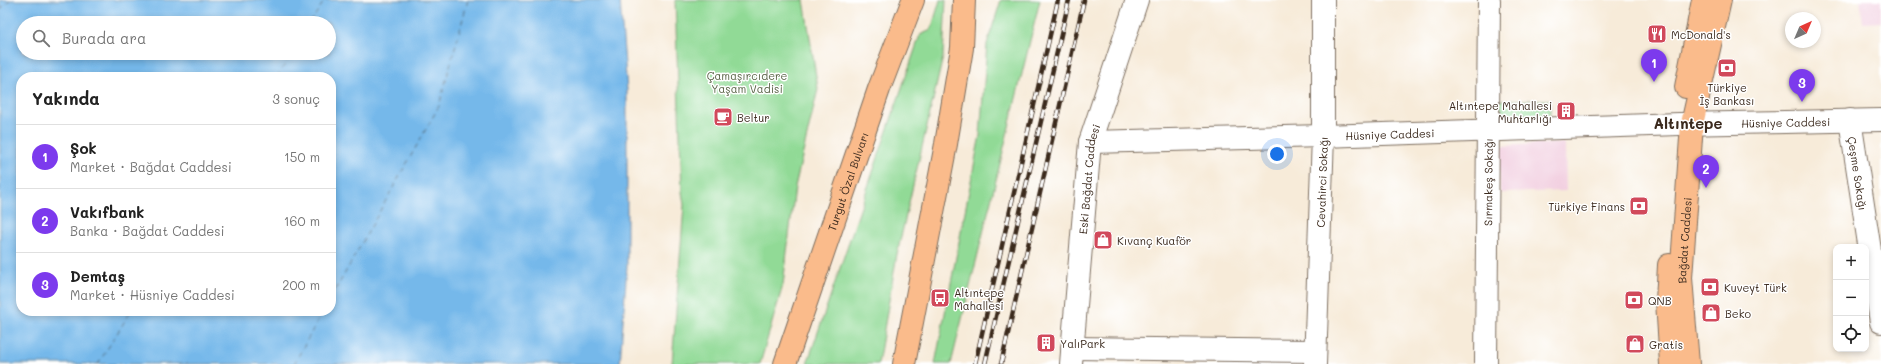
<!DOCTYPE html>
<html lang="tr">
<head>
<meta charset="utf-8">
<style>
	body { margin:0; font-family:Mali,sans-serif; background:#f2f2f2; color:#222 }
	.controls { position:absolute; right:12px; bottom:12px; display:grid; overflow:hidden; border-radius:8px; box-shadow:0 2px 6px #0003 }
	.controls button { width:36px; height:36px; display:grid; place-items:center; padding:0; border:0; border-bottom:1px solid #e0e0e0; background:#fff; color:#222; font:20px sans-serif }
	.compass { position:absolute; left:1785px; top:12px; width:36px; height:36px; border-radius:50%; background:#fff; box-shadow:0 2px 6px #0003; rotate:44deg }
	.you { position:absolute; left:1277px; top:154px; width:14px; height:14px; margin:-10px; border:3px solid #fff; border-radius:50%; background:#1a73e8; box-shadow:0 0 0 6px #1a73e833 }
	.badge { display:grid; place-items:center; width:26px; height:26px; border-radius:50%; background:#7c3aed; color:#fff; font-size:13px; font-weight:700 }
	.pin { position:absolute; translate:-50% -33px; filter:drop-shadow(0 1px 2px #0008) }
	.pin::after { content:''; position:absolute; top:21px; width:14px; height:12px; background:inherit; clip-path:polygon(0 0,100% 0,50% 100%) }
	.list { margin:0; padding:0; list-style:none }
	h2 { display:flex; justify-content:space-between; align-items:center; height:52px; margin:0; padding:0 16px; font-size:17px }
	h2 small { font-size:13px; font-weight:400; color:#767676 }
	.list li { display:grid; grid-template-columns:26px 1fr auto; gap:12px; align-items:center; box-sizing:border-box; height:64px; padding:0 16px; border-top:1px solid #e0e0e0 }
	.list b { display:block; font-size:15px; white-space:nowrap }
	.list p { margin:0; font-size:13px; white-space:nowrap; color:#767676 }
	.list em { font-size:13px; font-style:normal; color:#767676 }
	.icon { flex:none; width:22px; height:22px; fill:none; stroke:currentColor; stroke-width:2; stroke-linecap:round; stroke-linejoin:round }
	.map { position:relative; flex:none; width:1881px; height:364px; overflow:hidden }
	.search { position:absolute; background:#fff; box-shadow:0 2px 6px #0003; left:16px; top:16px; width:320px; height:44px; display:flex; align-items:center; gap:10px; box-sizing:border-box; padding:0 14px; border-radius:22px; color:#767676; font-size:15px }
	.panel { position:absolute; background:#fff; box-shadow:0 2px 6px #0003; left:16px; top:72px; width:320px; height:244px; border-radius:16px }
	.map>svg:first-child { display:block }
	.built { fill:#f2cfe0 }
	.green { fill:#91da96; stroke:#66825a }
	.water { fill:#74b8ea; stroke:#587184; fill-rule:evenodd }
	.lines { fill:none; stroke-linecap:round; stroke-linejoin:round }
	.ferry { stroke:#4f5c65; stroke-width:1; stroke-dasharray:5 4; stroke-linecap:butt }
	.minor-casing { stroke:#7d6e5f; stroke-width:24 }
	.major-casing { stroke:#7d6e5f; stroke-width:24 }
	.highway-casing { stroke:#7d6e5f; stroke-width:24 }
	.minor { stroke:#fff; stroke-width:22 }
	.major { stroke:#fabb8b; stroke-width:22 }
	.highway { stroke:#fabb8b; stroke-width:22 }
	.rail-casing { stroke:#3b2a1e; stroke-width:4.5 }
	.rail { stroke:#fff; stroke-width:3; stroke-dasharray:9; stroke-linecap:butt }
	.labels { text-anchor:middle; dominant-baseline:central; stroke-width:3; stroke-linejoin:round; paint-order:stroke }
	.poi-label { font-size:11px; fill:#3b2a1e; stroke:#fff; text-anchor:start }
	.park-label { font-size:11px; fill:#555f42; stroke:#fff }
	.street-label { font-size:11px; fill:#3b2a1e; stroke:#fff }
	.district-label { font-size:15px; font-weight:bold; fill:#3b2a1e; stroke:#fff }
</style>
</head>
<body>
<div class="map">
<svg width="1881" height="364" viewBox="0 0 1881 364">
	<rect width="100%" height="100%" fill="#fff"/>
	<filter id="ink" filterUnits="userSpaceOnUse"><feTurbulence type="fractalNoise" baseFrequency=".025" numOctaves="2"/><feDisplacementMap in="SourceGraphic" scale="8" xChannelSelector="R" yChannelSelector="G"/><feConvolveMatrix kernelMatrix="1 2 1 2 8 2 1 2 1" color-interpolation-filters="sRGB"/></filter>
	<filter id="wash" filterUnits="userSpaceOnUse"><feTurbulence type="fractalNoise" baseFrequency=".012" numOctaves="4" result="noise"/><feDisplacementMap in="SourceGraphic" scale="16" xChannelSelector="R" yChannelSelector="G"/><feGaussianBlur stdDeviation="0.9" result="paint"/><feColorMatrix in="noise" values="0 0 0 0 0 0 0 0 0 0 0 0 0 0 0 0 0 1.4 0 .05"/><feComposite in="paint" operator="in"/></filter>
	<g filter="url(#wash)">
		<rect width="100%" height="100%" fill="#f7ebd9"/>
		<g class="built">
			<path d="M1860 0H1881V22L1863 23Z"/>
			<path d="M1565 143 1566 191 1500 193 1498 146Z"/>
		</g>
		<g class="green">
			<path d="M675 0H804L818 89 795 187 783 285 760 364H672L684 205 682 192Z"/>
			<path d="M940 0H946L943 57 897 254 878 364H807L920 35 931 30Z"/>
			<path d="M1001 0H1040L951 364H935L980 135 987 44Z"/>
			<rect x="1500" y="100" width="50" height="23"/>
		</g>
		<path class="water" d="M0 0H620L627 90V266L620 364H0ZM23 23H329V53H23ZM21 77H331V311H21Z"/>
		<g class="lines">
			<g class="ferry">
				<path d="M0 10 10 0"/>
				<path d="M310 23 325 0"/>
				<path d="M277 77 292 53"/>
				<path d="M331 298 439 106 468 0"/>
				<path d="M98 364 131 311"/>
				<path d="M294 364 323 311"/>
			</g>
		</g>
	</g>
	<g filter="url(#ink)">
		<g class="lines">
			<defs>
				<g id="minor">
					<path id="s1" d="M1850 120 1881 322"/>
					<path id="s2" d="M1090 142 1323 136 1679 124 1881 120"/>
					<path d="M1072 348 1315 351"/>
					<path id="s3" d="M1071 364 1090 142 1137 0"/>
					<path id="s4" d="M1315 364 1323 136V0"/>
					<path id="s5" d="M1486 364 1489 0"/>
				</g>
				<g id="major">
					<path d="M1686 87 1703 0"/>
					<path d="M1669 265 1667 301 1671 364"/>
					<path id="s6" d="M1688 364 1681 278 1692 124 1720 0"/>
				</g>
				<g id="highway">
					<path id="s7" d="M785 364 879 89 913 0"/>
					<path d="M904 364 946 144 962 48 964 0"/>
				</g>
			</defs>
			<use href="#minor" class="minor-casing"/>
			<use href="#major" class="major-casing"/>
			<use href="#highway" class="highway-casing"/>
			<use href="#minor" class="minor"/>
			<use href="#major" class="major"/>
			<use href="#highway" class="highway"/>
			<defs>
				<g id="rail">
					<path d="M975 364 1058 0"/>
					<path d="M985 364 1069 0"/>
					<path d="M1001 364 1084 0"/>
				</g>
			</defs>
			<use href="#rail" class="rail-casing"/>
			<use href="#rail" class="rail"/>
		</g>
	</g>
	<defs>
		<symbol id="restaurant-square" viewBox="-11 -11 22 22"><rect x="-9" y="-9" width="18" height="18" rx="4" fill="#d1495b" stroke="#fff"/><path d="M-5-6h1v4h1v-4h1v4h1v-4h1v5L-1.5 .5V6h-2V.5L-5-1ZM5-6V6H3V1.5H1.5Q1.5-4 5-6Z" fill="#fff"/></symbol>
		<symbol id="bank-square" viewBox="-11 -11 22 22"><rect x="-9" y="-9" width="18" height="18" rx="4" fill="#d1495b" stroke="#fff"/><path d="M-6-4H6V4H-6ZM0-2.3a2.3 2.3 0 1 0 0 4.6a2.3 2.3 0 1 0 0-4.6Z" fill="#fff"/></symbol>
		<symbol id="building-square" viewBox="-11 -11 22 22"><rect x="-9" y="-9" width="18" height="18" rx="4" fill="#d1495b" stroke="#fff"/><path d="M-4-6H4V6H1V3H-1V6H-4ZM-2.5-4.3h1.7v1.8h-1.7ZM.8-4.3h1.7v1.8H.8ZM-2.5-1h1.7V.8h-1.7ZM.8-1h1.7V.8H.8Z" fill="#fff"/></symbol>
		<symbol id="cafe-square" viewBox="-11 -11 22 22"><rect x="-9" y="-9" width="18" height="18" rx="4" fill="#d1495b" stroke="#fff"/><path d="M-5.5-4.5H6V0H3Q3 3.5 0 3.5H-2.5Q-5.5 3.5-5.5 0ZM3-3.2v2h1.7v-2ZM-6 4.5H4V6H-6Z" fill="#fff"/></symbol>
		<symbol id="shop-square" viewBox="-11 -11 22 22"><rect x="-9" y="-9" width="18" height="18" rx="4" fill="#d1495b" stroke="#fff"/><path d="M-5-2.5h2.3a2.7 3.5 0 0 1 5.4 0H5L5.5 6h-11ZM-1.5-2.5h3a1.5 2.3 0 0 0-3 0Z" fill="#fff"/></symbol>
		<symbol id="bus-square" viewBox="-11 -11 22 22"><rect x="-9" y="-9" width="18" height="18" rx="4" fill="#d1495b" stroke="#fff"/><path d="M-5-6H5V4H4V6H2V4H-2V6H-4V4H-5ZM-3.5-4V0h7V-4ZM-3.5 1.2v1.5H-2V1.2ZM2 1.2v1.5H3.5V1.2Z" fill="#fff"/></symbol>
	</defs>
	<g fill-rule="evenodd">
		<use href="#restaurant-square" x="1646" y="23" width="22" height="22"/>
		<use href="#bank-square" x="1716" y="57" width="22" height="22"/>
		<use href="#building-square" x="1555" y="100" width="22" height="22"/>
		<use href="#cafe-square" x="712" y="106" width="22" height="22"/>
		<use href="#bank-square" x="1628" y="195" width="22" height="22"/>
		<use href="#shop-square" x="1092" y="229" width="22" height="22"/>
		<use href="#bank-square" x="1699" y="276" width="22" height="22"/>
		<use href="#bus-square" x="929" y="287" width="22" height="22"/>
		<use href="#bank-square" x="1623" y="289" width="22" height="22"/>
		<use href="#shop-square" x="1700" y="302" width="22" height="22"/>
		<use href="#building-square" x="1035" y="332" width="22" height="22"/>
		<use href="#shop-square" x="1624" y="333" width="22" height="22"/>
	</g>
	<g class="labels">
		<g class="poi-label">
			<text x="1671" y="34">McDonald's</text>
			<text x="1727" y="87" text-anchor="middle">Türkiye<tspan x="1727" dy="13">İş Bankası</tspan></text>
			<text x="1552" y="105" text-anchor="end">Altıntepe Mahallesi<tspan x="1552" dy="13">Muhtarlığı</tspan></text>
			<text x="737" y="117">Beltur</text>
			<text x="1625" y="206" text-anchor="end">Türkiye Finans</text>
			<text x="1117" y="240">Kıvanç Kuaför</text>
			<text x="1724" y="287">Kuveyt Türk</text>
			<text x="954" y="292">Altıntepe<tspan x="954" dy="13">Mahallesi</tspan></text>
			<text x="1648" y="300">QNB</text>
			<text x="1725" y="313">Beko</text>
			<text x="1060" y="343">YalıPark</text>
			<text x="1649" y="344">Gratis</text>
		</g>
		<g class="park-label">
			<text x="747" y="75">Çamaşırcıdere<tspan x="747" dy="13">Yaşam Vadisi</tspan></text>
		</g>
		<g class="street-label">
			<text stroke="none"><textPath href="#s2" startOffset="696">Hüsniye Caddesi</textPath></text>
			<text stroke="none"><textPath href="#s2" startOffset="300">Hüsniye Caddesi</textPath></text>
			<text stroke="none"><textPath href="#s1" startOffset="54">Çeşme Sokağı</textPath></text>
			<text stroke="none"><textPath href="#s3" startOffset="186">Eski Bağdat Caddesi</textPath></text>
			<text stroke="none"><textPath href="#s7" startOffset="193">Turgut Özal Bulvarı</textPath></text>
			<text stroke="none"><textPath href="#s4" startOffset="182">Cevahirci Sokağı</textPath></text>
			<text stroke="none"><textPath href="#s5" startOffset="182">Sırmakeş Sokağı</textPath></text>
			<text stroke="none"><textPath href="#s6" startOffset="124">Bağdat Caddesi</textPath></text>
		</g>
		<g class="district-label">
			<text x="1688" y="123">Altıntepe</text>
		</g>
	</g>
</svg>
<div class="controls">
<button>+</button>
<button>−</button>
<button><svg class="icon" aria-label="locate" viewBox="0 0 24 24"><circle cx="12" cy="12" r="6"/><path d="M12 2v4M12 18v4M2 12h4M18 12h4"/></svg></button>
</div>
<svg class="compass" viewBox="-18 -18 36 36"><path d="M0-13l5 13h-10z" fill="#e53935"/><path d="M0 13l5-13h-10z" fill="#767676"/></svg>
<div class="you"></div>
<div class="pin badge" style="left:1654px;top:82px">1</div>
<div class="pin badge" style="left:1706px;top:188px">2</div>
<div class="pin badge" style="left:1802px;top:102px">3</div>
<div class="search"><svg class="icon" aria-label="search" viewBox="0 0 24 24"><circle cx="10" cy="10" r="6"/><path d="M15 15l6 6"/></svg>Burada ara</div>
<section class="panel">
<h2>Yakında<small>3 sonuç</small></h2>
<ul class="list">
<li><span class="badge">1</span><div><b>Şok</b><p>Market · Bağdat Caddesi</p></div><em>150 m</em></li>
<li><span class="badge">2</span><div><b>Vakıfbank</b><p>Banka · Bağdat Caddesi</p></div><em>160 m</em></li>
<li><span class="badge">3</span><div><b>Demtaş</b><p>Market · Hüsniye Caddesi</p></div><em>200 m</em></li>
</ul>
</section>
</div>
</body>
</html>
